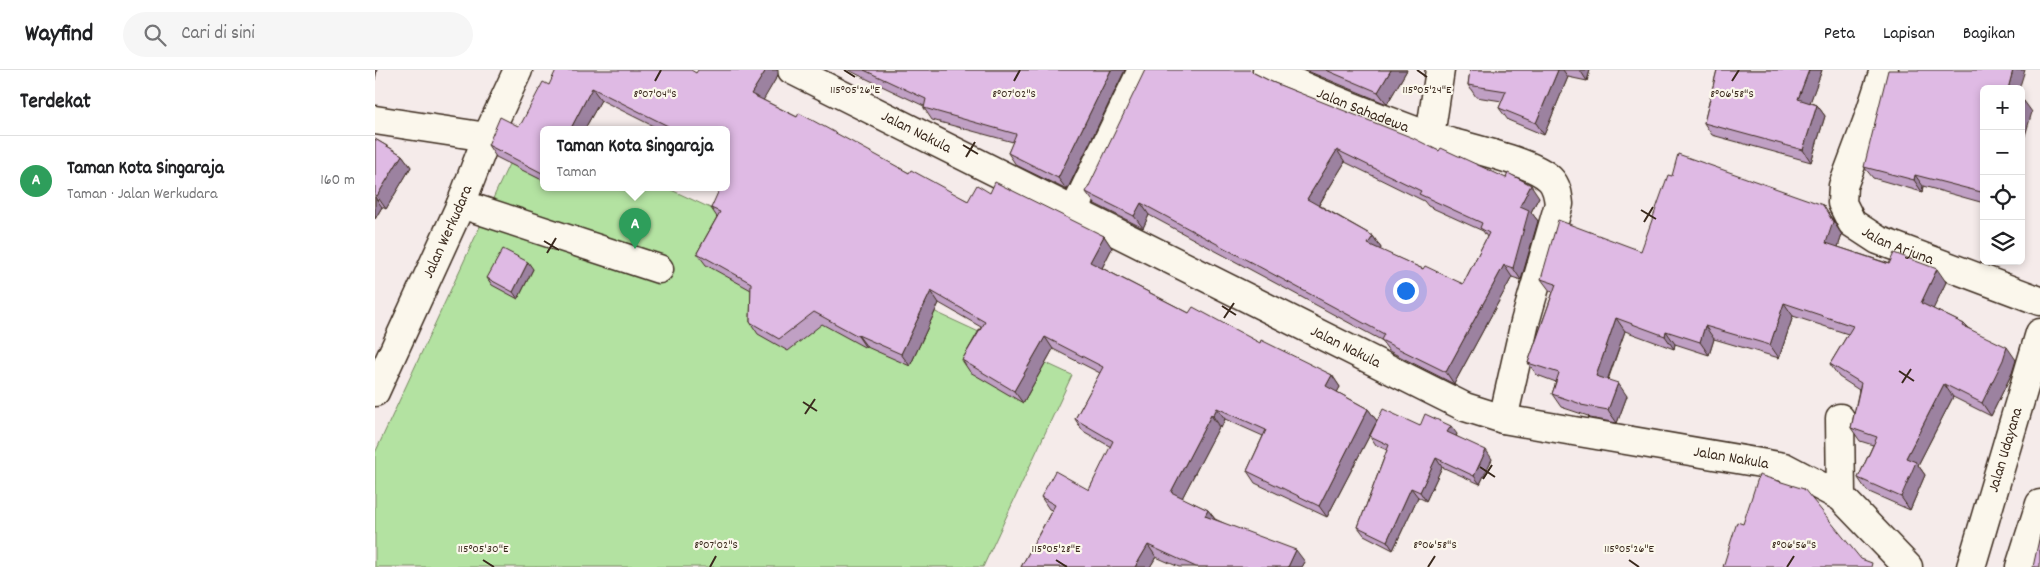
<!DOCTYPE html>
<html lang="id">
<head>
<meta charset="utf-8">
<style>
	body { margin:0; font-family:Dekko,sans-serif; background:#f6f6f6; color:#202124 }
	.controls { position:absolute; right:15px; top:15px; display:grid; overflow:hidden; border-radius:8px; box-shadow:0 2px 8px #0003 }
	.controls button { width:45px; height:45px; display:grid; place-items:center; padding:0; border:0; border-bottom:1px solid #e0e0e0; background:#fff; color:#202124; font:25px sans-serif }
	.you { position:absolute; left:1030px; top:220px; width:18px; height:18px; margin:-12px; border:4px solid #fff; border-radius:50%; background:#1a73e8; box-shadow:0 0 0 8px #1a73e833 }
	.badge { display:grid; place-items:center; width:32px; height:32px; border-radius:50%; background:#d1495b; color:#fff; font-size:16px; font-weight:700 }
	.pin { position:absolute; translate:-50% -41px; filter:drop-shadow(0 1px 2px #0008) }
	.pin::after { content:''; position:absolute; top:26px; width:18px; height:15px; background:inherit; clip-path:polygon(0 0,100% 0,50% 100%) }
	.popup { position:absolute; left:165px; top:56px; width:190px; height:65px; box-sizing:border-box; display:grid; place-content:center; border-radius:8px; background:#fff; filter:drop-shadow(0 1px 4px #0005); font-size:16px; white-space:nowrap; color:#757577 }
	.popup b { font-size:19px; color:#202124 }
	.popup::after { content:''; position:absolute; left:50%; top:100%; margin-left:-10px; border:10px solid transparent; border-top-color:#fff }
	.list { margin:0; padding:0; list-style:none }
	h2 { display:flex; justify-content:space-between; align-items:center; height:65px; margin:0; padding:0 20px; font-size:21px }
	h2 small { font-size:16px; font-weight:400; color:#757577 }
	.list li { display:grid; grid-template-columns:32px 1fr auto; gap:15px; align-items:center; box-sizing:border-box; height:90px; padding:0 20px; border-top:1px solid #e0e0e0 }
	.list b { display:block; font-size:19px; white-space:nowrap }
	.list p { margin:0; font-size:16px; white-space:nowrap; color:#757577 }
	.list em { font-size:16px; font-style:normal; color:#757577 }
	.icon { flex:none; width:28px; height:28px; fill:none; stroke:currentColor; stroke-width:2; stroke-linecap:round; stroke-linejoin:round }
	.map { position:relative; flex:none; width:1665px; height:497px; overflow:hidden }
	header { display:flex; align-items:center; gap:30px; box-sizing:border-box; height:70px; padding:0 25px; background:#fff; border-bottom:1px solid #e0e0e0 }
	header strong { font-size:24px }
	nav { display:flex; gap:28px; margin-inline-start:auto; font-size:18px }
	.search { width:350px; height:45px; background:#f6f6f6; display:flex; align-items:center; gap:12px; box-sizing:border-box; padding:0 18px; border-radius:28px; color:#757577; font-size:19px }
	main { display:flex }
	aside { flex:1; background:#fff }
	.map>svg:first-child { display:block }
	.green { fill:#b3e2a1; stroke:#778660 }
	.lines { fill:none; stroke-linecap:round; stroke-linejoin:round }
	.minor-casing { stroke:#3b2a1e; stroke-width:31 }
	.minor { stroke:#fbf7ec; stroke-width:28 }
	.wall { fill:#c0a0c4; stroke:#3b2a1e; fill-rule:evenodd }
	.shaded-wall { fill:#9c82a0; stroke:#3b2a1e }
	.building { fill:#dfbae4; stroke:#3b2a1e; fill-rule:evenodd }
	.ticks { fill:none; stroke:#3b2a1e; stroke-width:2 }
	.labels { text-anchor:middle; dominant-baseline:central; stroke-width:4.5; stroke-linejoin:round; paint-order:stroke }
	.street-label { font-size:16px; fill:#3b2a1e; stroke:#fbf7ec }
	.ticks-label { font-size:12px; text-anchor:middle; fill:#3b2a1e; stroke:#fbf7ec; stroke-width:4.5; stroke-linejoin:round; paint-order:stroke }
</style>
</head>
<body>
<header>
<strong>Wayfind</strong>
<div class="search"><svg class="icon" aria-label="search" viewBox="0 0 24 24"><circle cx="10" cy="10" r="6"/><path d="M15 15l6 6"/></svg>Cari di sini</div>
<nav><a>Peta</a><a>Lapisan</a><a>Bagikan</a></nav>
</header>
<main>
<aside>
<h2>Terdekat<small></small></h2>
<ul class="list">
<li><span class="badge" style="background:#2e9e5b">A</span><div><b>Taman Kota Singaraja</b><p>Taman · Jalan Werkudara</p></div><em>160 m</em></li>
</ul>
</aside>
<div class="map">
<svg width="1665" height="497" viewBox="0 0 1665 497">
	<rect width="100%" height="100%" fill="#f5ebea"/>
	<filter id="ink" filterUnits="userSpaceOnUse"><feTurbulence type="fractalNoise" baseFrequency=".02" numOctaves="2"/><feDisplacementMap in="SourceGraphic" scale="10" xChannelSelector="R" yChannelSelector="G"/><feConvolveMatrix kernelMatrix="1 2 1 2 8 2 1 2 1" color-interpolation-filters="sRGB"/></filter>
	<g filter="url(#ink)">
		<path class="green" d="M153 53 169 61V118H292L697 305 608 497H0V383Z"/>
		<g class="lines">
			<defs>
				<g id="minor">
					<path id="s1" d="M417 0 1090 337 1128 349 1409 397 1466 427 1533 497"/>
					<path id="s2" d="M892 0C945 25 999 46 1054 66 1083 76 1156 90 1175 109 1182 116 1183 125 1184 134L1150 252 1128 349"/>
					<path id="s3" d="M1509 0 1492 52 1468 116 1467 133 1477 153 1503 170 1665 231"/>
					<path d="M0 50 112 67"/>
					<path d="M1055 66 1065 0"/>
					<path d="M86 134 284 199"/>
					<path d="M699 141 767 0"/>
					<path id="s4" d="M0 322 86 134 112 67 143 0"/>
					<path d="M1465 348 1466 427"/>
					<path id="s5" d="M1596 497 1665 263"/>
					<path d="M1645 497 1665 434"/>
				</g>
			</defs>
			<use href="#minor" class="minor-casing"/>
			<use href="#minor" class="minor"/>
		</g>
		<g class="wall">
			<path d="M473 0H750L692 120 641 95 633 83 638 72 557 50 549 38V36Z"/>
			<path d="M930 0H1032L1012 34Z"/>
			<path d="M1095 0H1215L1212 11 1193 7 1169 65 1133 50 1124 38 1127 31 1101 27 1093 15Z"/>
			<path d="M1342 0H1447L1435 32 1442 35 1450 46 1436 92 1337 65 1329 53Z"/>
			<path d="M877 2 897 12 1064 81 1164 127 1156 142 1163 151 1146 210 1137 207 1079 314 1014 281 1006 270 774 145 768 158 720 134 711 122ZM970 92 1049 131 1053 136 1108 161 1112 167 1088 214 1048 199 1005 180 1006 178 998 166 944 135Z"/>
			<path d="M321 3 403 5 388 30 534 103 593 131 615 123 729 166 737 178 727 198 814 243 957 305 965 317 962 322 993 339 1002 351 952 447 880 413 872 401 888 366 850 349 846 358 844 357 807 428 833 440 840 449 930 492 927 497H804L781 487 775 497H646L677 440 674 439 666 427 714 420 736 377 708 361 700 349 725 303 678 279 648 333 595 302 587 290 606 257 564 233 535 296 492 277 491 278 447 254 413 281 383 264 375 252 376 220 331 195 322 183 342 147 336 138 351 118V60L284 59 226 30 209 60H169V111L121 87 113 75 146 54 174 15Z"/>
			<path d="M1609 19V133L1548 116 1547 122 1498 108 1489 97Z"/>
			<path d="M0 69 27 85 36 97 11 139 7 137 0 149Z"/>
			<path d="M1457 148 1467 165 1463 177 1571 212 1558 239 1589 254 1593 258 1641 290 1637 303 1616 346 1578 327 1543 395 1550 405 1535 440 1492 421 1483 408 1498 375 1485 371 1476 358 1484 320 1464 307 1455 294 1473 264 1418 246 1404 288 1339 269 1334 285 1300 274 1299 279 1250 261 1233 310 1252 326 1242 353 1215 348 1213 346 1186 337 1177 324 1181 312 1162 305 1153 293 1178 222 1175 221 1166 209 1266 181Z"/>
			<path d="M158 199 143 229 117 215 112 208Z"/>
			<path d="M1045 356 1082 364 1081 366 1117 389 1105 414 1067 397 1051 431 1043 427 1018 480 989 465 983 457 1012 380 1001 375 995 366Z"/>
		</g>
		<g class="shaded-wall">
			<path d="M0 0H2L0 10Z"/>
			<path d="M391 0H403V5L385 36 376 24Z"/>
			<path d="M736 0H750L692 120 683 108Z"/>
			<path d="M1016 0H1032L1012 34 1003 22Z"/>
			<path d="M1183 0H1188L1193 7 1169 65 1161 53Z"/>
			<path d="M1205 0H1215L1212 11Z"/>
			<path d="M1434 0H1447L1432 41 1423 29Z"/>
			<path d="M1638 0H1650L1644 19H1633Z"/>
			<path d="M217 18 226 30 209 60H195Z"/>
			<path d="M1649 31 1657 42 1647 76 1646 74V40Z"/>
			<path d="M1442 35 1450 46 1436 92 1428 80Z"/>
			<path d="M962 80 970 92 940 141 932 129Z"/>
			<path d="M27 85 36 97 11 139 2 126Z"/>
			<path d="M1540 105 1548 116 1547 122 1539 110Z"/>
			<path d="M1609 112V126L1606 122Z"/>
			<path d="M1156 115 1164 127 1156 142 1163 151 1146 210 1138 198 1145 136Z"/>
			<path d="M0 127 7 137 0 149Z"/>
			<path d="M766 133 774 145 768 158 759 146Z"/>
			<path d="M1448 135 1467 165 1460 186 1451 173Z"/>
			<path d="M729 166 737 178 724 204 715 192Z"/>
			<path d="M998 166 1006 178 1002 186 993 174Z"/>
			<path d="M153 192 158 199 143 229 138 222Z"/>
			<path d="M1129 195 1137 207 1079 314 1071 302Z"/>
			<path d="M1562 199 1571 212 1555 246 1546 233Z"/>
			<path d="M556 221 564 233 535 296 526 284Z"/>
			<path d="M1409 233 1418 246 1404 288 1395 275Z"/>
			<path d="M1241 248 1250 261 1229 319 1221 306Z"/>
			<path d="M1330 256 1339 269 1334 285 1325 272Z"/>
			<path d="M1291 261 1300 274 1299 279 1290 266Z"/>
			<path d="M483 265 492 277 491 278 483 266Z"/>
			<path d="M670 267 678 279 648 333 639 321Z"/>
			<path d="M1632 277 1641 290 1637 303 1616 346 1607 333Z"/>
			<path d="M957 305 965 317 959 328 951 316Z"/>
			<path d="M1243 313 1252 326 1242 353 1233 340Z"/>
			<path d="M1569 314 1578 327 1543 395 1550 405 1535 440 1526 427 1531 388Z"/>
			<path d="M842 338 850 349 846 358 838 346Z"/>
			<path d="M993 339 1002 351 952 447 944 436Z"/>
			<path d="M836 345 844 357 804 434 796 422Z"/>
			<path d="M1076 356 1082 364 1079 371 1072 362Z"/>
			<path d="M1111 380 1117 389 1105 414 1099 406Z"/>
			<path d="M1061 388 1067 397 1051 431 1045 422Z"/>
			<path d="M1036 418 1043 427 1018 480 1012 471Z"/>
			<path d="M833 440 842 452 830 446Z"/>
			<path d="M773 475 781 487 775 497H760Z"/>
			<path d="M921 480 930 492 927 497H913Z"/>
		</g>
		<g class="building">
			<path d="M181 0H316L321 3 323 0H391L376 24 422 47 424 43 534 103 536 100 593 131 602 115 615 123 620 112 729 166 715 192 814 243 818 237 885 273 886 270 957 305 951 316 993 339 944 436 872 401 891 360 842 338 838 346 836 345 796 422 833 440 830 446 921 480 913 497H821L773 475 760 497H646L680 435 666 427 680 401 714 420 738 371 700 349 728 297 670 267 639 321 587 290 610 252 556 221 526 284 483 265V266L439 242 404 269 375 252 376 213 322 183 345 142 336 138 345 118H351V60H282L293 56 217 18 195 60H169V104L113 75 125 47 143 56 146 54 168 12 174 15Z"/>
			<path d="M489 0H736L683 108 633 83 641 64 549 38 551 29Z"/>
			<path d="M770 0H875L877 2 897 12 1038 68 1064 81 1066 78 1131 108 1133 103 1156 115 1145 136 1154 140 1138 198 1129 195 1071 302 1006 270 1009 264 766 133 759 146 711 122ZM962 80 1046 121 1044 124 1107 153 1105 158 1114 163 1088 214 1050 196 1048 199 993 174 998 166 932 129Z"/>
			<path d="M951 0H1016L1003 22Z"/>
			<path d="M1095 0H1183L1161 53 1124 38 1131 21 1093 15Z"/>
			<path d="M1342 0H1434L1423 29 1442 35 1428 80 1329 53Z"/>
			<path d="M1513 0H1638L1633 19H1609V112L1606 122 1540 105 1539 110 1489 97Z"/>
			<path d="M1646 30 1649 31 1646 40Z"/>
			<path d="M0 69 27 85 2 126 0 125Z"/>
			<path d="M1303 84 1448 135 1458 152 1451 173 1514 194 1519 183 1562 199 1546 233 1589 254 1588 256 1632 277 1628 290 1607 333 1569 314 1531 388 1541 392 1526 427 1483 408 1502 367 1476 358 1486 313 1455 294 1478 256 1409 233 1395 275 1330 256 1325 272 1291 261 1290 266 1241 248 1221 306 1243 313 1233 340 1206 335V334L1177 324 1184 303 1153 293 1181 214 1166 209 1183 150 1266 181 1293 105 1297 106Z"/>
			<path d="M128 179 153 192 138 222 112 208Z"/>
			<path d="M1008 339 1045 356 1050 344 1076 356 1072 362 1111 380 1099 406 1061 388 1045 422 1036 418 1012 471 983 457 1014 375 995 366Z"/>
			<path d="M1384 405 1429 419 1486 489 1497 493 1496 497H1348L1362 452 1368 454Z"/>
			<path d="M1665 465V497H1658Z"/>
		</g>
	</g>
	<path class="ticks" d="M469 0 480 7M1042 0 1052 7M280 11 286 0M639 11 645 0M1357 11 1364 0M588 75 603 84M591 87 600 72M1266 140 1281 149M1269 152 1278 137M169 171 184 180M172 183 181 168M847 236 861 245M849 248 859 233M1524 301 1539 311M1527 313 1536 299M428 332 442 341M430 344 440 329M1105 397 1120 407M1108 409 1117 395M108 490 119 497M681 490 692 497M1254 490 1264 497M335 497 341 486M1053 497 1060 486M1412 497 1419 486"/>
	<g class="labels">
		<g class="street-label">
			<text stroke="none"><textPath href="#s2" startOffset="104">Jalan Sahadewa</textPath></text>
			<text stroke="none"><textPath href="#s1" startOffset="139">Jalan Nakula</textPath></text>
			<text stroke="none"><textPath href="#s4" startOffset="176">Jalan Werkudara</textPath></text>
			<text stroke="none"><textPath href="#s3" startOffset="214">Jalan Arjuna</textPath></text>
			<text stroke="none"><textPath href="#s1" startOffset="619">Jalan Nakula</textPath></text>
			<text stroke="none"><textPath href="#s5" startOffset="122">Jalan Udayana</textPath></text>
			<text stroke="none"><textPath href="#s1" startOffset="1024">Jalan Nakula</textPath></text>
		</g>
	</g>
	<g class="ticks-label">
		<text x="1052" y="23">115°05'24"E</text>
		<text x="480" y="23">115°05'26"E</text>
		<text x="280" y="27">8°07'04"S</text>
		<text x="639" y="27">8°07'02"S</text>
		<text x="1357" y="27">8°06'58"S</text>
		<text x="341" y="478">8°07'02"S</text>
		<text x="1060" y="478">8°06'58"S</text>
		<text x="1419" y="478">8°06'56"S</text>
		<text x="108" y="482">115°05'30"E</text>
		<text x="681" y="482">115°05'28"E</text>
		<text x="1254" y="482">115°05'26"E</text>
	</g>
</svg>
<div class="controls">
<button>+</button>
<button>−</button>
<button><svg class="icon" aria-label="locate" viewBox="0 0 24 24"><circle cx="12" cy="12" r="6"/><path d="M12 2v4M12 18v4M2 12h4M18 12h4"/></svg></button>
<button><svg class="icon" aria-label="layers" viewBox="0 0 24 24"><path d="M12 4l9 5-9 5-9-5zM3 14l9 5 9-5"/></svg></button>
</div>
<div class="you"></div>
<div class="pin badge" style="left:260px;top:179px;background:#2e9e5b">A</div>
<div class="popup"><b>Taman Kota Singaraja</b>Taman</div>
</div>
</main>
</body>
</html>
